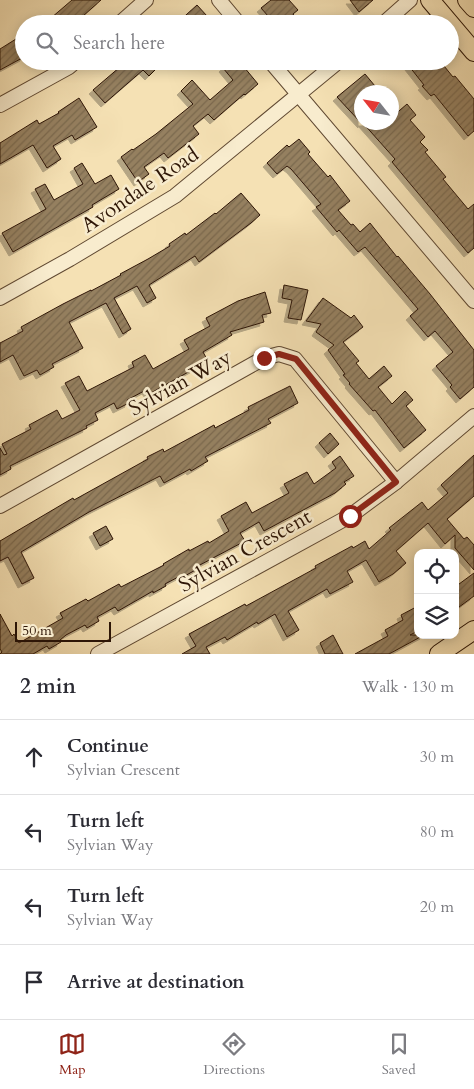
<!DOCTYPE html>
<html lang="en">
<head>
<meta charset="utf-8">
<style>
	body { margin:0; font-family:Cardo,serif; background:#f7f7f7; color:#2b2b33 }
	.controls { position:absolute; right:15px; bottom:15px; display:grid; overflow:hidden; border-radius:10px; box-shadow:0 2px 12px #0003 }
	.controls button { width:45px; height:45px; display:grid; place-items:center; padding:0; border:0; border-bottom:1px solid #e1e1e2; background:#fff; color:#2b2b33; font:25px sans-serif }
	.compass { position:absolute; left:354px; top:85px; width:45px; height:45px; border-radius:50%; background:#fff; box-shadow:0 2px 12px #0003; rotate:301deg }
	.scale { position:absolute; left:15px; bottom:12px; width:96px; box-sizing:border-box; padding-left:5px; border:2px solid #2e1606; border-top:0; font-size:14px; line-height:18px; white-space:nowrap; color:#2e1606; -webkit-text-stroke:4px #f8ecce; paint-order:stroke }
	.stop { position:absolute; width:15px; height:15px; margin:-11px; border:4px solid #8f2418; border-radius:50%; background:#fff }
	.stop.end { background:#8f2418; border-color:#fff; box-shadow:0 1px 5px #0008 }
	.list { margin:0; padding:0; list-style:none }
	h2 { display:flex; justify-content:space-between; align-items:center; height:65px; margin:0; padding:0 20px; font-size:21px }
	h2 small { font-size:16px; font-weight:400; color:#7c7c81 }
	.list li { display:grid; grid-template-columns:32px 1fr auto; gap:15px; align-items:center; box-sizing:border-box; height:75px; padding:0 20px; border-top:1px solid #e1e1e2 }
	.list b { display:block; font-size:19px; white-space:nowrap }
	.list p { margin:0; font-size:16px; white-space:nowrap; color:#7c7c81 }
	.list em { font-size:16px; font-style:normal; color:#7c7c81 }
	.icon { flex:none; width:28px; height:28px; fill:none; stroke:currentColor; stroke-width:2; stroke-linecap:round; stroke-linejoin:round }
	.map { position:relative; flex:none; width:474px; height:654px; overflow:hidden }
	.search { position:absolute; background:#fff; box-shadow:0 2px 12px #0003; left:15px; right:15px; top:15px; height:55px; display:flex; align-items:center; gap:12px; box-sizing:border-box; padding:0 18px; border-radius:28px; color:#7c7c81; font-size:19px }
	.sheet { height:365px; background:#fff }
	nav { display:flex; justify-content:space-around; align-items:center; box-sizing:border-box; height:70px; border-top:1px solid #e1e1e2; background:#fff; font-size:14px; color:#7c7c81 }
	nav a { display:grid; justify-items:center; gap:2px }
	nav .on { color:#8f2418 }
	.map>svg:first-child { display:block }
	.building { fill:url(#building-hatch); stroke:#2e1606; filter:url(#shadow) }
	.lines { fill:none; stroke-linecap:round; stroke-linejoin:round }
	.minor-casing { stroke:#604932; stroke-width:16 }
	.major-casing { stroke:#2e1606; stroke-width:20 }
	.minor { stroke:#f8ecce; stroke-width:14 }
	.major { stroke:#f5e1b4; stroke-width:18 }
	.route { stroke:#8f2418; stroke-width:6 }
	.labels { text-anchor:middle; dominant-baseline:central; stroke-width:5; stroke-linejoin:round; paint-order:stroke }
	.street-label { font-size:21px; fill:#2e1606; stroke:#f8ecce }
</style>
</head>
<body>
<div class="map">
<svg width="474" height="654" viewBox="0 0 474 654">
	<defs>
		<pattern id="building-hatch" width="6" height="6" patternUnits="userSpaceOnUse" patternTransform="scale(1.25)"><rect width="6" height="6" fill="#958060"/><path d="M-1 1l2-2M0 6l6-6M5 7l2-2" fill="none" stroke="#7a684d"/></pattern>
		<filter id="shadow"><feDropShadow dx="-4" dy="4" stdDeviation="0" flood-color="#0004"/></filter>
	</defs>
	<rect width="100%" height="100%" fill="#f5e1b4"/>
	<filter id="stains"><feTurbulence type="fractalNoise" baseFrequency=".004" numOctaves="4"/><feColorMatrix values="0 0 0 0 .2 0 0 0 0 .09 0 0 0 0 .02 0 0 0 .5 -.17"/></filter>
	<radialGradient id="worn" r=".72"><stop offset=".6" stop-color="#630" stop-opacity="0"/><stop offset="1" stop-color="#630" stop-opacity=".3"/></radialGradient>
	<g class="building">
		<path d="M72 0H101L74 24H44Z"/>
		<path d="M271 0H289L298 10 293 14 301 24H275L261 8Z"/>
		<path d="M350 0H373L359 12Z"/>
		<path d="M197 5 207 16 198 24H176Z"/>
		<path d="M24 34V57L0 70V49Z"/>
		<path d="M127 61H164L149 76 143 70 105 103 93 90Z"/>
		<path d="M231 61H239L258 84 245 95 244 94 214 120 208 114 193 126 199 134 168 158 164 153 144 167 149 174 138 182 121 157 132 149 133 150 156 134 193 104 181 91 192 80 210 100 233 80 223 68Z"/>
		<path d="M405 61H440L453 77 455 76 474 99V131L468 136 434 94 431 96 422 86 424 85Z"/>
		<path d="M365 74 380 92H362V124L337 97Z"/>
		<path d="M79 98 97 127 75 140 72 135 53 146 61 159 47 168 33 145 0 164V143L37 120 39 124 59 113 58 112Z"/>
		<path d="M407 104 416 115 410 120 425 137 420 142 428 150 425 152 446 177 443 179 468 209 474 204V248L468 253 392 162 395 159 362 122H392V117Z"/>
		<path d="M299 139 310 152 308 154 328 177 330 175 350 201 338 210 351 225 353 224 360 232 370 223 397 257 398 256 430 294 474 350V387L460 399 450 387 452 385 436 366 453 352 435 331 428 337 410 316 418 309 365 247 358 252 339 230 337 232 316 207 321 204 291 169 287 166 277 174 267 163 287 145 289 147Z"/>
		<path d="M82 163 95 184 111 175 119 189 92 205 93 207 13 252 2 233 46 209 35 189 45 184 54 200 83 184 74 168Z"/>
		<path d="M241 193 260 215 251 223 199 262 195 256 149 285 156 298 147 303 137 286 114 298 131 329 123 334 106 303 69 322 83 348 52 364 54 367 40 375 37 370 24 376 13 355 0 362V343L23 331 21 327 63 304 91 290V291L121 275 120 274 148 259 170 246 169 244 185 233 186 235 215 213 216 214Z"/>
		<path d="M284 285 308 290 301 320 288 318 292 300 282 298Z"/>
		<path d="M265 292 271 313 262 315 264 322 230 332 232 335 203 352 208 361 149 394 146 390 127 400 129 403 117 409 114 403 95 413 98 420 86 426 87 428 10 466 11 469 0 475V448L4 455 7 454 2 444 31 429 29 425 57 410 62 419 80 410 65 383 79 376 87 391 134 367 132 362 145 355 153 369 189 349 184 340 210 326 206 318 238 301Z"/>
		<path d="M323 298 351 318 354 315 363 327 343 342 359 361 356 363 369 379 384 366 392 376 378 387 392 404 405 391 413 400 406 406 426 430 404 448 375 410 373 411 349 384 350 383 343 375 345 374 328 350 334 345 316 332 321 324 306 321Z"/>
		<path d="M290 386 298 403 268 419 271 423 205 457 208 461 191 471 190 469 164 483 160 476 89 512 21 552 34 578 22 584 8 557 0 561V541L73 498 74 500 148 459 147 457 163 449 164 452 214 425 215 428 249 410 248 407Z"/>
		<path d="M330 433 339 444 328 454 319 443Z"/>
		<path d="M474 455V496L447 519 464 539 467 537 474 545V570L455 548V535L445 544 428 523 396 551 406 563 393 574 379 582 366 560 347 571 353 582 330 594 327 589 288 611 299 630 287 637 275 614 258 624 257 622 227 640 225 637 206 647 210 654H182L196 646 189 634 245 604 246 606 316 568 315 566 352 546 353 548 365 541 369 549 391 530 389 528 422 502 428 510 448 493 441 485Z"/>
		<path d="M340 456 354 476 344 482 346 484 335 493 264 531 259 522 240 533 245 541 198 566 199 568 183 577 182 575 165 584 166 586 153 593V591L118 611 115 607 97 617 99 621 87 628 85 625 66 635 60 640 61 642 49 649 47 646 33 654H0L2 652 0 649V614L12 636 14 634 19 643 63 618 60 613 86 599 88 601 119 584 121 587 164 565 163 564 189 549V551L208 541 209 543 229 531 221 516 246 502 252 513 289 493 284 484 307 472 314 484 336 468 332 462Z"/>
		<path d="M106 526 113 539 100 546 93 533Z"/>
		<path d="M474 573V596L455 610V587Z"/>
		<path d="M418 606V631L410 635H424L389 654H355L388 636 385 630 403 620 401 615Z"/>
		<path d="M333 635 343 654H325L320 643Z"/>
	</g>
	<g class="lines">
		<defs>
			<g id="minor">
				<path d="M219 0 239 24"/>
				<path d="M119 24 146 0"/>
				<path d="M383 24 410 0"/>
				<path d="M270 61 474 301"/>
				<path d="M0 105 69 67 76 61"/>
				<path d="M0 298 70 259 175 196 339 61"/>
				<path d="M0 506 264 358 279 354 295 359 396 482"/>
				<path d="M98 654 350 516 396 482 474 416"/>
			</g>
			<g id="major">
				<path d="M430 0 474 52"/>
				<path d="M467 0 474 8"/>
				<path d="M439 654 474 630"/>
			</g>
		</defs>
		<use href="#minor" class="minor-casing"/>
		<use href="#major" class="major-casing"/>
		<use href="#minor" class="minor"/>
		<use href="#major" class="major"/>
	</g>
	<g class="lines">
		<path class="route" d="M264 358 279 354 296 359 396 482 350 516"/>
	</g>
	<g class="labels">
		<g class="street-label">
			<text transform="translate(140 190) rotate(-34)">Avondale Road</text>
			<text transform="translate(180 383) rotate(-29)">Sylvian Way</text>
			<text transform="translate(245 551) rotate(-29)">Sylvian Crescent</text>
		</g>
	</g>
	<rect width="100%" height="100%" filter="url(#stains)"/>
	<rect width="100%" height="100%" fill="url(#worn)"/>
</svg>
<div class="controls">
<button><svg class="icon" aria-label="locate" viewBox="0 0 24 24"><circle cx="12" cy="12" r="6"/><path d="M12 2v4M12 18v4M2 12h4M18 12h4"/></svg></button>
<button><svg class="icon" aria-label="layers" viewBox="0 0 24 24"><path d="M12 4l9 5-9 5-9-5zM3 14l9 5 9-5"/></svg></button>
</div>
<svg class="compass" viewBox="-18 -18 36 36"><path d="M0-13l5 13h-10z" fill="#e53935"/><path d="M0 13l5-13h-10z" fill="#7c7c81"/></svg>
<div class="scale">50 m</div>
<div class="stop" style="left:350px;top:516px"></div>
<div class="stop end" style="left:264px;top:358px"></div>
<div class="search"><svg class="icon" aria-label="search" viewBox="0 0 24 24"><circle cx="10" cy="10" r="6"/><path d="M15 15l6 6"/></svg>Search here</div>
</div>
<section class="sheet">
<h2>2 min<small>Walk · 130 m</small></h2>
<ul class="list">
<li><svg class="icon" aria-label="ahead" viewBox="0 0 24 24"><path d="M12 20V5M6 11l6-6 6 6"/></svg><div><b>Continue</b><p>Sylvian Crescent</p></div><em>30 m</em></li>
<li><svg class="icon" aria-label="left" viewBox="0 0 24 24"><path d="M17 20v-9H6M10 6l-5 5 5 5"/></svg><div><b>Turn left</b><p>Sylvian Way</p></div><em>80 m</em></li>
<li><svg class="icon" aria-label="left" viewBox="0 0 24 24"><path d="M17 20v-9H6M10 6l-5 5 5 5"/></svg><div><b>Turn left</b><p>Sylvian Way</p></div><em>20 m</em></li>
<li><svg class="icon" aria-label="arrive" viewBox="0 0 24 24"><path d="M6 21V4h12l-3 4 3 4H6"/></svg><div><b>Arrive at destination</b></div></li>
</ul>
</section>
<nav>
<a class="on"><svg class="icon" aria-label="map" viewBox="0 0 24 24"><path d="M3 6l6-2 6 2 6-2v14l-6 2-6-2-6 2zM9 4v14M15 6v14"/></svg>Map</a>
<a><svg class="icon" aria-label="directions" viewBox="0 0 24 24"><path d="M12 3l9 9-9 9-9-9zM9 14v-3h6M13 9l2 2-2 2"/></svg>Directions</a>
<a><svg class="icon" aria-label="saved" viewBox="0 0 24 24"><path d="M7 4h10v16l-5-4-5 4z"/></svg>Saved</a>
</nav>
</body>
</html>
